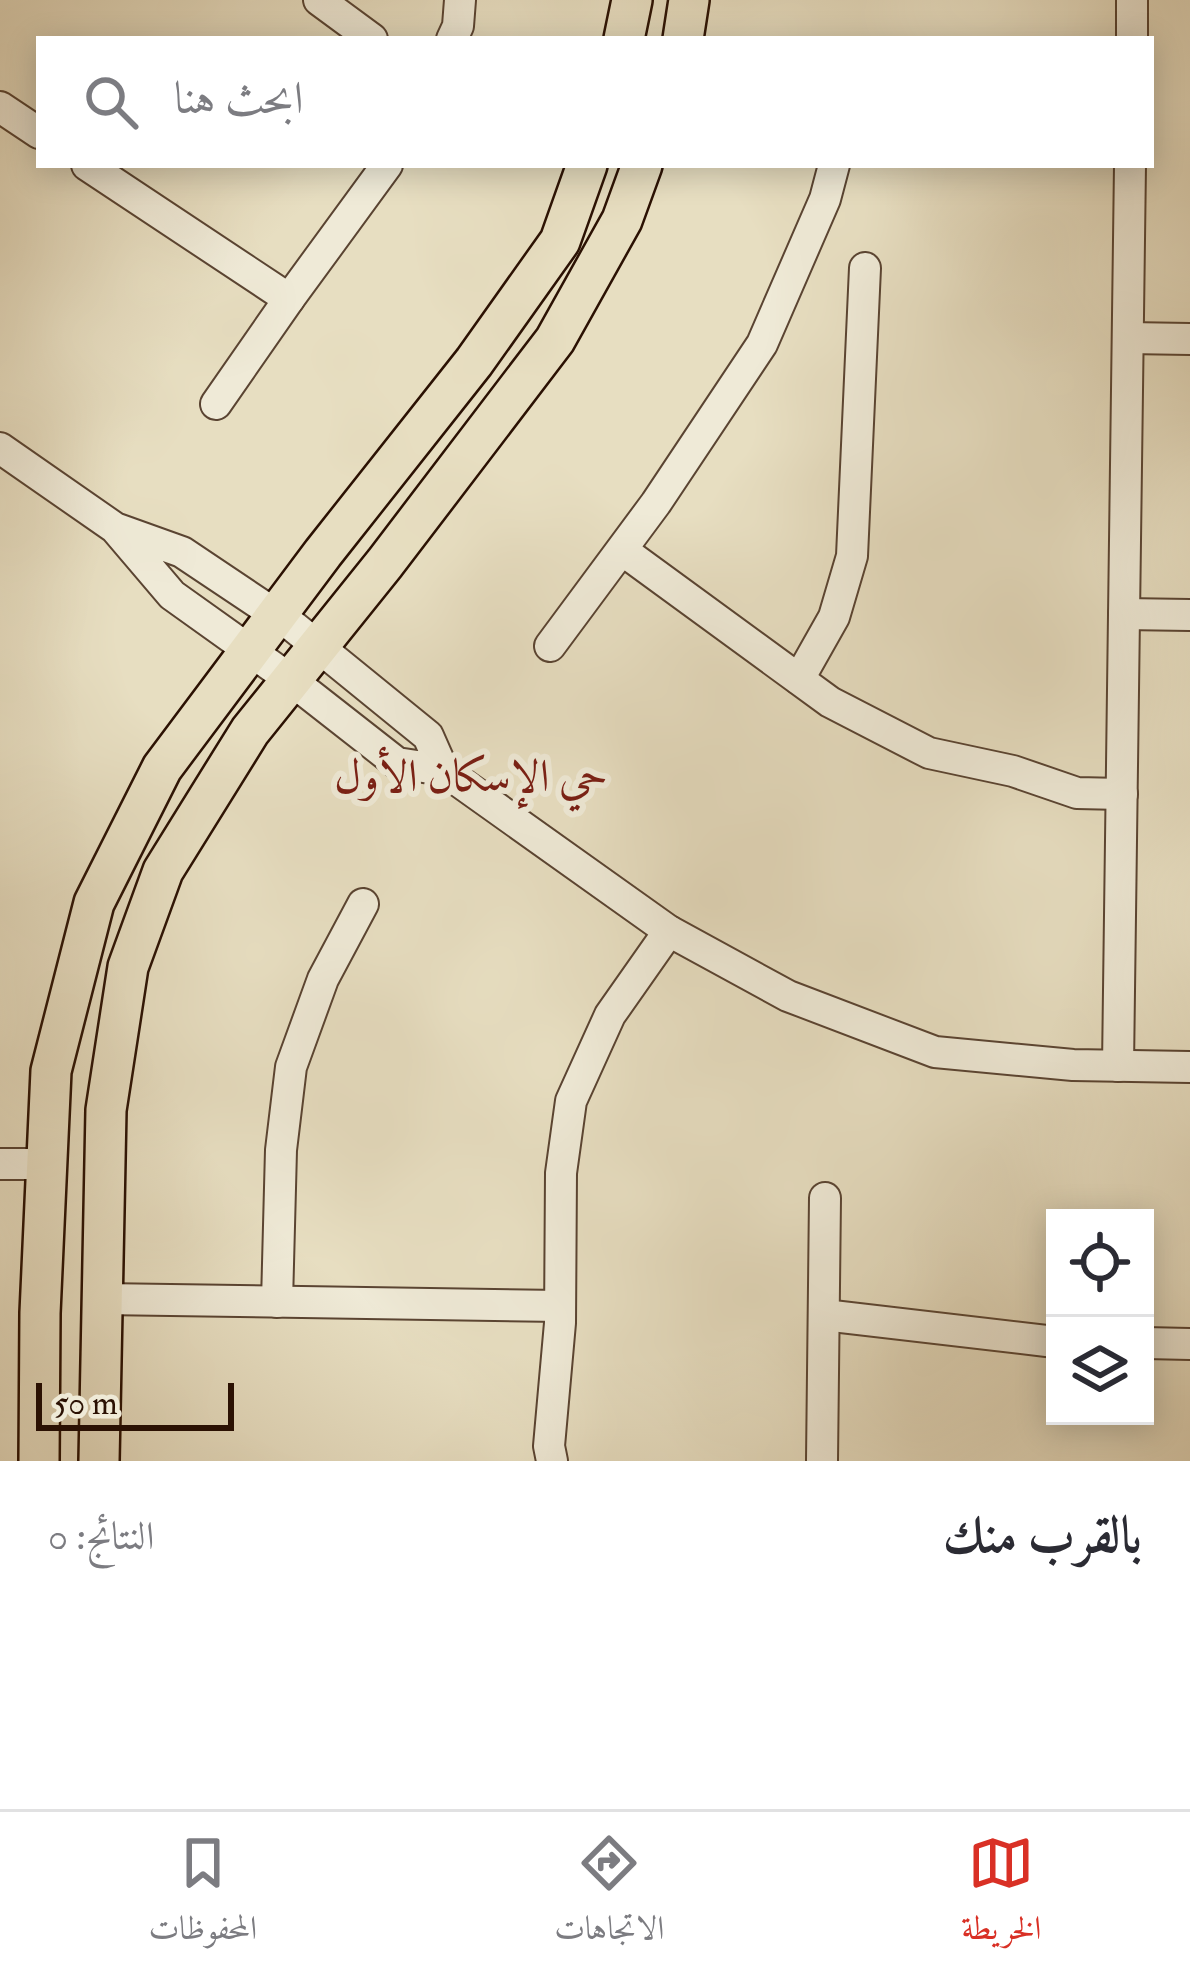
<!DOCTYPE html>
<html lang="ar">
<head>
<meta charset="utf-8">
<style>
	body { margin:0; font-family:"IM FELL Double Pica",Amiri,serif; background:#f7f7f7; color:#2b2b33; direction:rtl }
	.controls { position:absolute; right:36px; bottom:36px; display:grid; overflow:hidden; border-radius:0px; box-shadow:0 6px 30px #0003 }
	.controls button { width:108px; height:108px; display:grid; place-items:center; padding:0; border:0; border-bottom:3px solid #e1e1e2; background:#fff; color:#2b2b33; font:60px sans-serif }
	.scale { position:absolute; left:36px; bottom:30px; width:198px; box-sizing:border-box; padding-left:12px; border:6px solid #2b1103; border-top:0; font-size:33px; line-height:42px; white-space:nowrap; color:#2b1103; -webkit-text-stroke:9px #efead7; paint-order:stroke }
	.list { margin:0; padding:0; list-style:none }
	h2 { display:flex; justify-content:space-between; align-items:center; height:156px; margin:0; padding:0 48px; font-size:51px }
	h2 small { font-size:39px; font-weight:400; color:#7c7c81 }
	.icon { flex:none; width:66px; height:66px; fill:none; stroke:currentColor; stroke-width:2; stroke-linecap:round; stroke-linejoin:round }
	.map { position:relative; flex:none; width:1190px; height:1461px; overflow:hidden; direction:ltr }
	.search { position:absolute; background:#fff; box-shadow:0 6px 30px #0003; left:36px; right:36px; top:36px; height:132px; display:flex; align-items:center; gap:30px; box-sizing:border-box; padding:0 42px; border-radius:0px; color:#7c7c81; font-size:45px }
	.sheet { height:348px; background:#fff }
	nav { display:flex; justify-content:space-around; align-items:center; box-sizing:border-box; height:168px; border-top:3px solid #e1e1e2; background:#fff; font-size:33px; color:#7c7c81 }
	nav a { display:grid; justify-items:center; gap:6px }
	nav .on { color:#d93025 }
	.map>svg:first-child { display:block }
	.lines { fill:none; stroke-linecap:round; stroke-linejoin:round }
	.minor-casing { stroke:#5a4432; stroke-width:34 }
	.major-casing { stroke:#2b1103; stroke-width:44 }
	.minor { stroke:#efead7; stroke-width:30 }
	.major { stroke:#e7dec1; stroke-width:39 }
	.labels { text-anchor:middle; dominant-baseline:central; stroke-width:12; stroke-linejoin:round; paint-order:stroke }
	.neighbourhood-label { font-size:45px; fill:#7a1f14; stroke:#efead7 }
</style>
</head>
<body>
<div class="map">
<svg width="1190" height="1461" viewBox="0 0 1190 1461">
	<rect width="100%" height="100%" fill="#e7dec1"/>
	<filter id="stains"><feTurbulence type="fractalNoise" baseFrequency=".00167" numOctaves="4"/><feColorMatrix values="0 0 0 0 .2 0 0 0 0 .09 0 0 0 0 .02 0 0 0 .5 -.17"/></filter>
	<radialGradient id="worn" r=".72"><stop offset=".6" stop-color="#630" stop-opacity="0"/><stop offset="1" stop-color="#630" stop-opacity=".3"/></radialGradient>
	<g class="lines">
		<defs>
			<g id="minor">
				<path d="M319 0 372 39"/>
				<path d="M452 39 458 26 460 0"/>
				<path d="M1132 39V0"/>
				<path d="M0 107 39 133"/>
				<path d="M87 165 289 299 387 165"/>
				<path d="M1128 338 1190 339"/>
				<path d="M216 404 289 299"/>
				<path d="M0 448 115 528 172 595 291 680 397 763 443 770 428 736 294 627 182 552 115 528"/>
				<path d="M622 550 830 702 929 753 1013 771 1077 793 1122 794"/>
				<path d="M1124 614 1190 615"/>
				<path d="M550 646 656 503 762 344 825 199 834 165"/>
				<path d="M799 679 834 617 852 556 865 268"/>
				<path d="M443 770 669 931 788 996 935 1052 1073 1065 1190 1067"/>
				<path d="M1118 1066 1130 165"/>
				<path d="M0 1164H47"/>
				<path d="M102 1299 560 1306"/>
				<path d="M277 1302 281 1150 291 1067 323 979 363 904"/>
				<path d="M824 1315 1055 1342"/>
				<path d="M1145 1343 1190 1344"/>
				<path d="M552 1461 549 1446 560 1323 561 1173 571 1101 610 1015 669 931"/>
				<path d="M822 1461 825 1198"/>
			</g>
			<g id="major">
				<path d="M624 39 632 0"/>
				<path d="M683 39 689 0"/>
				<path d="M39 1461 40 1313 51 1071 94 903 162 768 323 553 474 362 560 241 587 165"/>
				<path d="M99 1461 106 1110 128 967 163 871 250 731 385 563 555 340 622 220 642 165"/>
			</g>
		</defs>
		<use href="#minor" class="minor-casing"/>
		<use href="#major" class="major-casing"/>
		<use href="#minor" class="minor"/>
		<use href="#major" class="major"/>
	</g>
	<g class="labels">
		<g class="neighbourhood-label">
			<text x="471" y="777">حي الإسكان الأول</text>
		</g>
	</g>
	<rect width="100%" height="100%" filter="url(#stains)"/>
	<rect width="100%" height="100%" fill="url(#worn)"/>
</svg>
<div class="controls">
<button><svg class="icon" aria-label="locate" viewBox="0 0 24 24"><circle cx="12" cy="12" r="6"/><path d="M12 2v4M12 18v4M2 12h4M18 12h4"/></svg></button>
<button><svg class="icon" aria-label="layers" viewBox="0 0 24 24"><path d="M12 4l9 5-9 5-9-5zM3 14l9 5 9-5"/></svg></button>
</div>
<div class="scale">50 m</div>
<div class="search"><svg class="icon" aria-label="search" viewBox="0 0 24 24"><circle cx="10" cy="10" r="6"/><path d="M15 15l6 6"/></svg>ابحث هنا</div>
</div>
<section class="sheet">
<h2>بالقرب منك<small>النتائج: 0</small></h2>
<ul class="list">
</ul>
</section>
<nav>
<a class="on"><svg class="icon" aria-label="map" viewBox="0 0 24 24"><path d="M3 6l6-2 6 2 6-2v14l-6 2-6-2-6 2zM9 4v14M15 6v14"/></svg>الخريطة</a>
<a><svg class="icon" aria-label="directions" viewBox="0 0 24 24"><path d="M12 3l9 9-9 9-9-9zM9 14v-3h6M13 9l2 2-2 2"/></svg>الاتجاهات</a>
<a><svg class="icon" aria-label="saved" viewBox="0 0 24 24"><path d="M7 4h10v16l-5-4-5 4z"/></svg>المحفوظات</a>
</nav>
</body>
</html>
